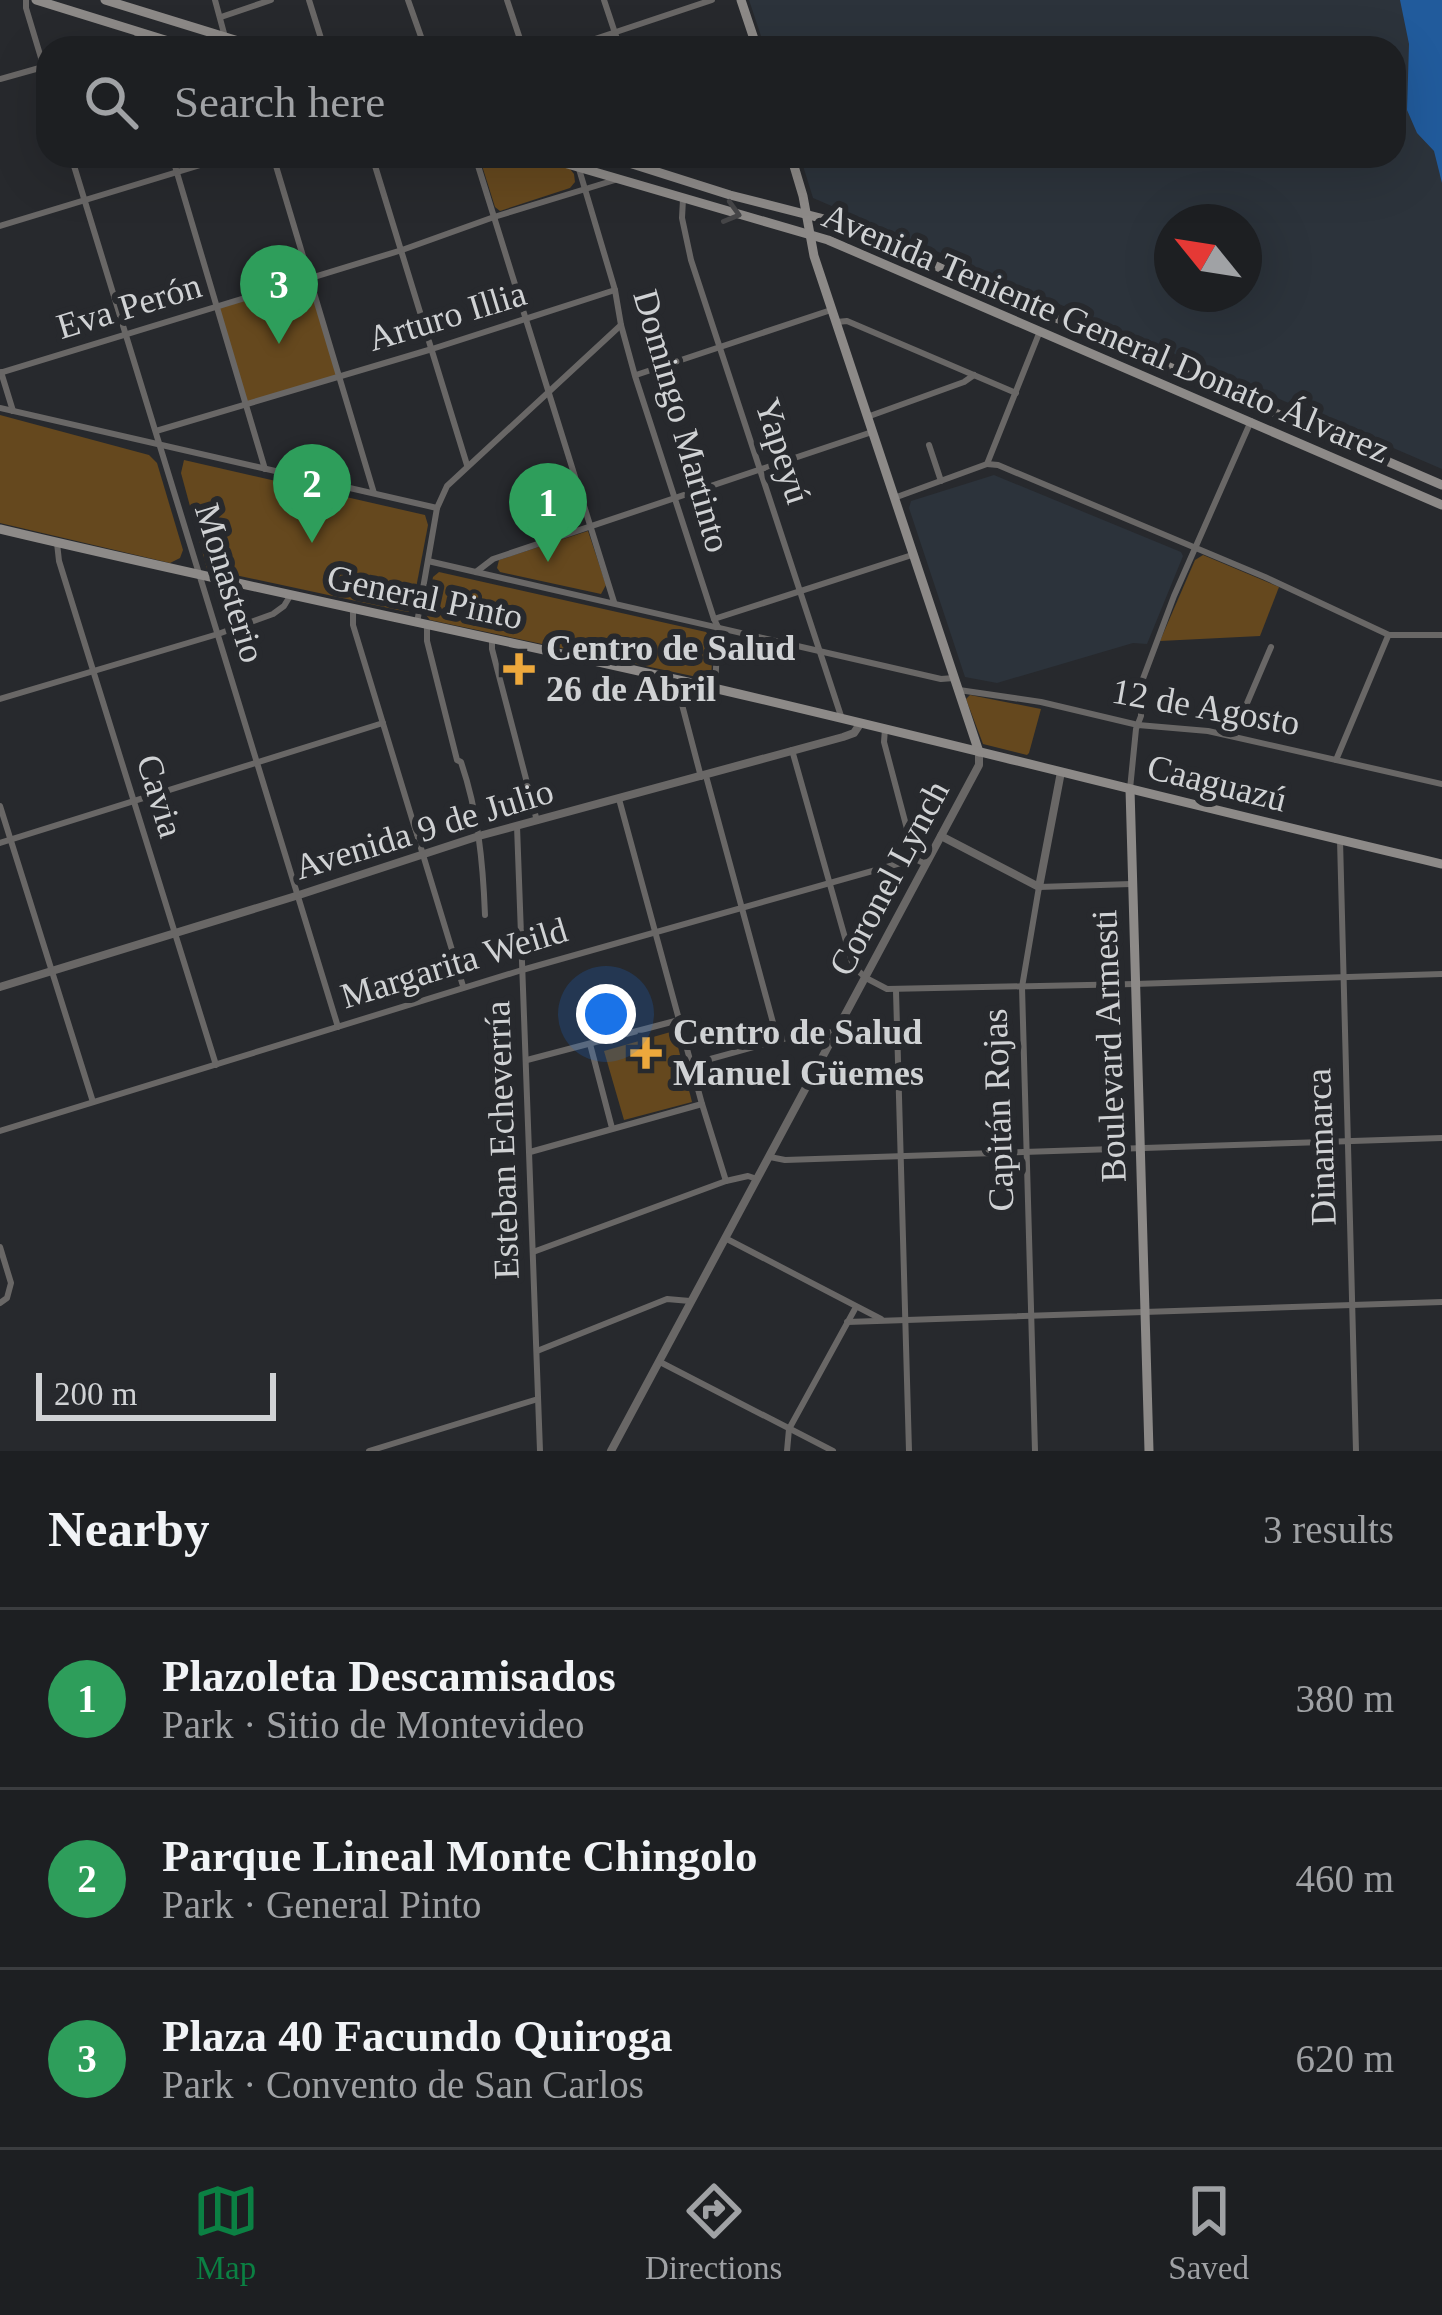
<!DOCTYPE html>
<html lang="en">
<head>
<meta charset="utf-8">
<style>
	body { margin:0; font-family:"Times New Roman",serif; background:#2a2c2f; color:#f1f3f6 }
	.compass { position:absolute; left:1154px; top:204px; width:108px; height:108px; border-radius:50%; background:#1d1f22; box-shadow:0 12px 48px #0002; rotate:300deg }
	.scale { position:absolute; left:36px; bottom:30px; width:240px; box-sizing:border-box; padding-left:12px; border:6px solid #d0d2d4; border-top:0; font-size:33px; line-height:42px; white-space:nowrap; color:#d0d2d4; -webkit-text-stroke:9px #27292d; paint-order:stroke }
	.you { position:absolute; left:606px; top:1014px; width:42px; height:42px; margin:-30px; border:9px solid #fff; border-radius:50%; background:#1a73e8; box-shadow:0 0 0 18px #1a73e833 }
	.badge { display:grid; place-items:center; width:78px; height:78px; border-radius:50%; background:#0b8043; color:#fff; font-size:39px; font-weight:700 }
	.pin { position:absolute; translate:-50% -99px; filter:drop-shadow(0 3px 6px #0008) }
	.pin::after { content:''; position:absolute; top:63px; width:42px; height:36px; background:inherit; clip-path:polygon(0 0,100% 0,50% 100%) }
	.list { margin:0; padding:0; list-style:none }
	h2 { display:flex; justify-content:space-between; align-items:center; height:156px; margin:0; padding:0 48px; font-size:51px }
	h2 small { font-size:39px; font-weight:400; color:#a0a2a5 }
	.list li { display:grid; grid-template-columns:78px 1fr auto; gap:36px; align-items:center; box-sizing:border-box; height:180px; padding:0 48px; border-top:3px solid #3b3d40 }
	.list b { display:block; font-size:45px; white-space:nowrap }
	.list p { margin:0; font-size:39px; white-space:nowrap; color:#a0a2a5 }
	.list em { font-size:39px; font-style:normal; color:#a0a2a5 }
	.icon { flex:none; width:66px; height:66px; fill:none; stroke:currentColor; stroke-width:2; stroke-linecap:round; stroke-linejoin:round }
	.map { position:relative; flex:none; width:1442px; height:1451px; overflow:hidden }
	.search { position:absolute; background:#1d1f22; box-shadow:0 12px 48px #0002; left:36px; right:36px; top:36px; height:132px; display:flex; align-items:center; gap:30px; box-sizing:border-box; padding:0 42px; border-radius:36px; color:#a0a2a5; font-size:45px }
	.sheet { height:696px; background:#1d1f22 }
	nav { display:flex; justify-content:space-around; align-items:center; box-sizing:border-box; height:168px; border-top:3px solid #3b3d40; background:#1d1f22; font-size:33px; color:#a0a2a5 }
	nav a { display:grid; justify-items:center; gap:6px }
	nav .on { color:#0b8043 }
	.map>svg:first-child { display:block }
	.built { fill:#2c333b; fill-rule:evenodd }
	.green { fill:#65481e }
	.water { fill:#215b9c }
	.lines { fill:none; stroke-linecap:round; stroke-linejoin:round }
	.minor { stroke:#696766; stroke-width:6 }
	.tertiary { stroke:#696766; stroke-width:8 }
	.secondary { stroke:#8d8a88; stroke-width:9 }
	.oneway { stroke:#464648 }
	.poi-dot { fill:#eda83c; stroke:#27292d; stroke-width:4.5 }
	.labels { text-anchor:middle; dominant-baseline:central; stroke-width:12; stroke-linejoin:round; paint-order:stroke }
	.street-label { font-size:36px; fill:#d0d2d4; stroke:#27292d }
	.poi-label { font-size:36px; font-weight:bold; fill:#d0d2d4; stroke:#27292d; text-anchor:start }
</style>
</head>
<body>
<div class="map">
<svg width="1442" height="1451" viewBox="0 0 1442 1451">
	<rect width="100%" height="100%" fill="#27292d"/>
	<g class="built">
		<path d="M749 0H1442V469L813 198 800 156H1394V48H765ZM1172 222H1244V294H1172Z"/>
		<path d="M994 475 1181 552 1183 556 1147 644 1133 643 997 683 965 677 909 508 911 501Z"/>
	</g>
	<g class="green">
		<path d="M479 156H525L570 169 574 174 575 182 570 188 500 211 495 207Z"/>
		<path d="M310 278 340 377 247 405 217 307Z"/>
		<path d="M0 415 149 455 157 463 183 550 180 558 170 563 0 523Z"/>
		<path d="M184 460 425 515 428 525 412 609 408 612 398 610 207 569 181 473Z"/>
		<path d="M588 531 606 585 601 594 500 572 497 568 499 560Z"/>
		<path d="M1203 555 1279 587 1260 636 1160 641 1195 560Z"/>
		<path d="M439 572 706 632 713 642 711 680 430 620 426 615 433 577Z"/>
		<path d="M970 695 1041 709 1029 753 1027 755 983 744 966 699Z"/>
		<path d="M674 1031 692 1102 624 1120 604 1051Z"/>
	</g>
	<path class="water" d="M1400 0H1442V183L1434 151 1417 133 1407 110 1409 44Z"/>
	<g class="lines">
		<g class="minor">
			<path d="M26 0V8L48 81"/>
			<path d="M215 0 225 37"/>
			<path d="M309 0 324 48"/>
			<path d="M408 0 425 48"/>
			<path d="M507 0 523 48"/>
			<path d="M604 0 620 48"/>
			<path d="M221 17 271 0"/>
			<path d="M137 32 139 48"/>
			<path d="M568 48 712 0"/>
			<path d="M0 79 43 67"/>
			<path d="M71 156 338 1027"/>
			<path d="M172 156 265 469"/>
			<path d="M273 156 374 493"/>
			<path d="M372 156 467 465"/>
			<path d="M475 156 614 602"/>
			<path d="M655 160 670 161 688 156"/>
			<path d="M579 169 615 290 621 325 635 376 714 619 718 627 715 689"/>
			<path d="M683 199 682 218 691 260 841 716"/>
			<path d="M0 226 230 156"/>
			<path d="M837 322 847 321 1016 393"/>
			<path d="M1 372 13 411"/>
			<path d="M0 373 402 250 494 217 615 180"/>
			<path d="M636 375 831 310"/>
			<path d="M0 408 437 508"/>
			<path d="M867 417 964 382 974 375"/>
			<path d="M156 431 432 349 615 290"/>
			<path d="M929 445 941 481"/>
			<path d="M987 464 998 465 1265 577 1389 635H1442"/>
			<path d="M894 498 987 464 1040 331"/>
			<path d="M57 543 59 561 216 1065"/>
			<path d="M428 561 941 679 954 678"/>
			<path d="M476 572 493 559 872 432"/>
			<path d="M353 610V625L463 986"/>
			<path d="M714 619 912 555"/>
			<path d="M417 623 437 508 447 486 621 325"/>
			<path d="M427 625V641L457 760 461 762C478 812 483 862 485 915"/>
			<path d="M492 638V649L537 821"/>
			<path d="M679 682 680 697 701 777"/>
			<path d="M959 690 1041 702 1138 725 1208 731 1442 784"/>
			<path d="M0 699 218 634 273 614 284 606 290 596"/>
			<path d="M885 729 884 742 915 859"/>
			<path d="M1233 736 1271 647"/>
			<path d="M792 750 853 966 866 978 887 989 1135 984 1442 974"/>
			<path d="M1336 760 1388 636"/>
			<path d="M706 776 778 1041"/>
			<path d="M1130 789 1136 729 1141 716V684L1174 596 1251 421"/>
			<path d="M619 799 702 1104 726 1181"/>
			<path d="M0 806 93 1102"/>
			<path d="M517 826 540 1451"/>
			<path d="M1340 840 1356 1451"/>
			<path d="M0 843 383 723"/>
			<path d="M896 991 909 1451"/>
			<path d="M590 1044 612 1128"/>
			<path d="M527 1060 679 1020"/>
			<path d="M692 1064 816 1030H823L836 1034"/>
			<path d="M0 1131 522 970 915 859 926 864"/>
			<path d="M530 1152 702 1104"/>
			<path d="M770 1157 785 1160 1442 1138"/>
			<path d="M725 1238 881 1319"/>
			<path d="M0 1247 11 1283 7 1298 0 1303"/>
			<path d="M533 1252 726 1181 748 1176 757 1179"/>
			<path d="M847 1322 1442 1302"/>
			<path d="M537 1351 667 1299 690 1301"/>
			<path d="M660 1362 833 1451"/>
			<path d="M369 1451 538 1399"/>
			<path d="M787 1451 789 1429 856 1307"/>
			<path d="M1035 1451 1022 987 1039 887 1131 884"/>
		</g>
		<g class="tertiary">
			<path d="M941 836 1039 887 1061 772"/>
			<path d="M0 987 299 895 479 836 843 737 854 733 860 724"/>
			<path d="M611 1451 979 765V752"/>
		</g>
		<g class="secondary">
			<path d="M36 0 191 48"/>
			<path d="M105 0 261 48"/>
			<path d="M741 0 757 48"/>
			<path d="M540 156 828 240 1442 505"/>
			<path d="M607 156 730 195 832 221 1442 485"/>
			<path d="M791 156 803 196 814 256 979 752"/>
			<path d="M0 529C227 583 455 629 683 681 936 739 1189 805 1442 864"/>
			<path d="M1130 789 1149 1451"/>
		</g>
	</g>
	<defs><path id="oneway-chevron" d="M-2-3.5L2.5 0L-2 3.5" fill="none" stroke-width="1.6" stroke-linecap="round" stroke-linejoin="round" transform="scale(3)"/></defs>
	<use class="oneway" href="#oneway-chevron" transform="translate(732 213) rotate(16)"/>
	<g class="poi-dot">
		<path d="M513 651h12v12h12v12h-12v12h-12v-12h-12v-12h12z"/>
		<path d="M640 1035h12v12h12v12h-12v12h-12v-12h-12v-12h12z"/>
	</g>
	<g class="labels">
		<g class="street-label">
			<text transform="translate(129 306) rotate(-17)">Eva Perón</text>
			<text transform="translate(447 316) rotate(-17)">Arturo Illia</text>
			<text transform="translate(1106 333) rotate(23)">Avenida Teniente General Donato Álvarez</text>
			<text transform="translate(682 421) rotate(74)">Domingo Martinto</text>
			<text transform="translate(783 451) rotate(72)">Yapeyú</text>
			<text transform="translate(230 583) rotate(73)">Monasterio</text>
			<text transform="translate(425 597) rotate(12)">General Pinto</text>
			<text transform="translate(1206 707) rotate(10)">12 de Agosto</text>
			<text transform="translate(1217 783) rotate(14)">Caaguazú</text>
			<text transform="translate(160 796) rotate(73)">Cavia</text>
			<text transform="translate(424 829) rotate(-17)">Avenida 9 de Julio</text>
			<text transform="translate(889 878) rotate(-62)">Coronel Lynch</text>
			<text transform="translate(454 963) rotate(-17)">Margarita Weild</text>
			<text transform="translate(1109 1046) rotate(-92)">Boulevard Armesti</text>
			<text transform="translate(998 1110) rotate(-92)">Capitán Rojas</text>
			<text transform="translate(502 1140) rotate(-92)">Esteban Echeverría</text>
			<text transform="translate(1321 1147) rotate(-92)">Dinamarca</text>
		</g>
		<g class="poi-label">
			<text x="546" y="648">Centro de Salud<tspan x="546" dy="41">26 de Abril</tspan></text>
			<text x="673" y="1032">Centro de Salud<tspan x="673" dy="41">Manuel Güemes</tspan></text>
		</g>
	</g>
</svg>
<svg class="compass" viewBox="-18 -18 36 36"><path d="M0-13l5 13h-10z" fill="#e53935"/><path d="M0 13l5-13h-10z" fill="#a0a2a5"/></svg>
<div class="scale">200 m</div>
<div class="you"></div>
<div class="pin badge" style="left:548px;top:562px;background:#2e9e5b">1</div>
<div class="pin badge" style="left:312px;top:543px;background:#2e9e5b">2</div>
<div class="pin badge" style="left:279px;top:344px;background:#2e9e5b">3</div>
<div class="search"><svg class="icon" aria-label="search" viewBox="0 0 24 24"><circle cx="10" cy="10" r="6"/><path d="M15 15l6 6"/></svg>Search here</div>
</div>
<section class="sheet">
<h2>Nearby<small>3 results</small></h2>
<ul class="list">
<li><span class="badge" style="background:#2e9e5b">1</span><div><b>Plazoleta Descamisados</b><p>Park · Sitio de Montevideo</p></div><em>380 m</em></li>
<li><span class="badge" style="background:#2e9e5b">2</span><div><b>Parque Lineal Monte Chingolo</b><p>Park · General Pinto</p></div><em>460 m</em></li>
<li><span class="badge" style="background:#2e9e5b">3</span><div><b>Plaza 40 Facundo Quiroga</b><p>Park · Convento de San Carlos</p></div><em>620 m</em></li>
</ul>
</section>
<nav>
<a class="on"><svg class="icon" aria-label="map" viewBox="0 0 24 24"><path d="M3 6l6-2 6 2 6-2v14l-6 2-6-2-6 2zM9 4v14M15 6v14"/></svg>Map</a>
<a><svg class="icon" aria-label="directions" viewBox="0 0 24 24"><path d="M12 3l9 9-9 9-9-9zM9 14v-3h6M13 9l2 2-2 2"/></svg>Directions</a>
<a><svg class="icon" aria-label="saved" viewBox="0 0 24 24"><path d="M7 4h10v16l-5-4-5 4z"/></svg>Saved</a>
</nav>
</body>
</html>
